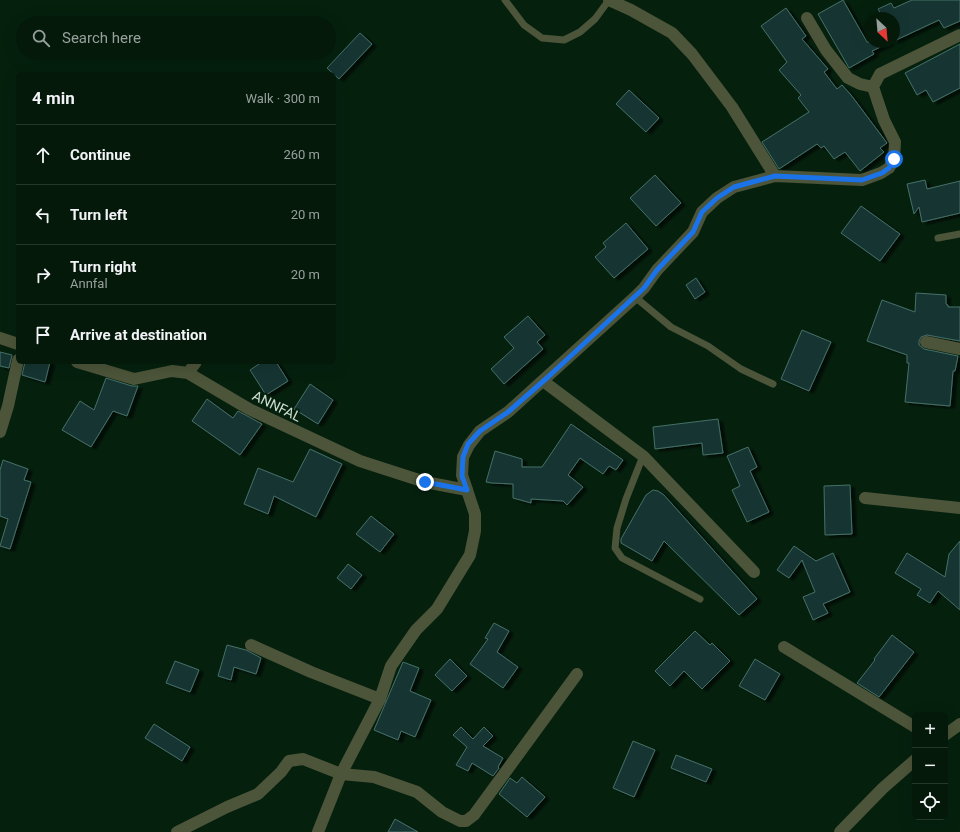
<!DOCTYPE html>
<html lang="en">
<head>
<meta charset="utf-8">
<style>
	body { margin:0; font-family:Roboto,sans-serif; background:#122618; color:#f1f3f6 }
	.controls { position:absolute; right:12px; bottom:12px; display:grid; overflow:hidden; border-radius:6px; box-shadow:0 4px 16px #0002 }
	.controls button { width:36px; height:36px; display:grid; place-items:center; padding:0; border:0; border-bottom:1px solid #25382b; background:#04190a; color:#f1f3f6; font:20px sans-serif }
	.compass { position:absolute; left:864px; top:12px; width:36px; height:36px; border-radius:50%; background:#04190a; box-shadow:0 4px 16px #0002; rotate:154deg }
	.stop { position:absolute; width:12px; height:12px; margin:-9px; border:3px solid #1a73e8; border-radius:50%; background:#fff }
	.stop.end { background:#1a73e8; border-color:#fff; box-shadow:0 1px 4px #0008 }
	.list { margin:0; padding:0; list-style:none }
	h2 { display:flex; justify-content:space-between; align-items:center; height:52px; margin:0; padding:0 16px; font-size:17px }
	h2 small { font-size:13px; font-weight:400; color:#97a09c }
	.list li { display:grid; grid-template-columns:26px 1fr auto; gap:12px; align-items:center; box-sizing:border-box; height:60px; padding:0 16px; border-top:1px solid #25382b }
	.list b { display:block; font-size:15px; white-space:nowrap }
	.list p { margin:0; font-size:13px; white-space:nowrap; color:#97a09c }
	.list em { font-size:13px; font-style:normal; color:#97a09c }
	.icon { flex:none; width:22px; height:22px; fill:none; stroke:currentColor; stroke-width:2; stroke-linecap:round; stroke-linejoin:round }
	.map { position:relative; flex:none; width:960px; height:832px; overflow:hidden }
	.search { position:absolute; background:#04190a; box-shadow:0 4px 16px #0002; left:16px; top:16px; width:320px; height:44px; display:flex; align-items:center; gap:10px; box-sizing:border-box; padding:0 14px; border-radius:22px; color:#97a09c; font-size:15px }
	.panel { position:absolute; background:#04190a; box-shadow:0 4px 16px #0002; left:16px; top:72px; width:320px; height:292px; border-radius:6px }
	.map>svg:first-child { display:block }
	.building { fill:#173631; stroke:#457068; filter:url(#shadow) }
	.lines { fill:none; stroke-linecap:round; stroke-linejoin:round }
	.lane { stroke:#4c5439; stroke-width:7 }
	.street { stroke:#4c5439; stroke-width:12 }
	.route { stroke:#1a73e8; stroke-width:5 }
	.labels { text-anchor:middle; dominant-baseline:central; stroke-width:4; stroke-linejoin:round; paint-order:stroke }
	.street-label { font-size:14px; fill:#ccddcf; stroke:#05210e }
</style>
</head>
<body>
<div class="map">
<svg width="960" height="832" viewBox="0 0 960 832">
	<defs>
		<filter id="shadow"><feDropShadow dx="4.5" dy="2.5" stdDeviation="1" flood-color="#0009"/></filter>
	</defs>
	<rect width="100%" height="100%" fill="#05210e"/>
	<g class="building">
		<path d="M843 0 867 42H891L872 51 874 54 849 68 818 14Z"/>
		<path d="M912 0H960V21L944 28 939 20 894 41V18H873L881 14 878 9 891 3 894 8Z"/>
		<path d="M786 8 806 36 802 39 828 69 824 72 837 89 842 85 851 95 887 143 880 148 884 152 860 171 845 152 834 159 824 146 821 148 817 144 779 169 762 142 809 112 798 98 801 95 779 70 787 62 761 26Z"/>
		<path d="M360 33 372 44 339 79 327 68Z"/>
		<path d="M960 44V88L933 102 926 90 917 95 905 73Z"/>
		<path d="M629 90 659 118 646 132 616 104Z"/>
		<path d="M655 175 681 203 656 226 630 198Z"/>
		<path d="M925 180 927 189 960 181V213L922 222 919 207 914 214 907 184Z"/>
		<path d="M861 206 900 234 880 261 841 233Z"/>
		<path d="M626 223 648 249 614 278 595 257 606 247 603 243Z"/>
		<path d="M696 278 705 292 695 299 686 285Z"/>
		<path d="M916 293 946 295V304L948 305V307H960V341L927 335 921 337 919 341V345L924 349 958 356 955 371H953L950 406 905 402 909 363H907V355L867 341 882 300 915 312Z"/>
		<path d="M528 316 545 335 537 342 543 349 504 384 491 369 514 348 504 337Z"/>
		<path d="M802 330 831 342 809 391 781 379Z"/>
		<path d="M0 352 12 355 9 368 0 366Z"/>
		<path d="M25 362H50L45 382 22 375Z"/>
		<path d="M262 362H276L288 381 266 395 250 370Z"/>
		<path d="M106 378 132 386H138L127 416 113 411 91 447 62 430 80 401 94 410Z"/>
		<path d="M310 384 333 400 318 424 294 409Z"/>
		<path d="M207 399 233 418 238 411 262 424 240 455 192 421Z"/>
		<path d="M718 419 723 453 703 455 702 443 655 449 653 427Z"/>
		<path d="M571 424 623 460 616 470 609 466 603 474 580 458 568 475 583 487 567 505 563 501 531 499V503L513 498V484L492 483 486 482 495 451 522 459V467H542Z"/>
		<path d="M748 447 757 467 750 471 769 512 747 522 732 490 740 486 727 456Z"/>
		<path d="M310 449 342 464 316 517 274 496 268 514 244 504 258 468 293 482Z"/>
		<path d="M3 460 28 469 24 480 31 482 10 549 0 546 8 519 0 516V470Z"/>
		<path d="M850 485 852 534 825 535 824 486Z"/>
		<path d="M653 490 658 491 664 495 757 599 739 615 664 541 652 561 621 543V539L646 495Z"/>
		<path d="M371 516 394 534 380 552 356 534Z"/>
		<path d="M960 541V610L938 591 930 603 917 595 921 589 895 573 907 553 945 577 949 554Z"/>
		<path d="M794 546 816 561 833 553 850 592 823 604 828 613 813 620 803 597 815 592 802 560 789 578 777 570Z"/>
		<path d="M348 564 362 575 351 589 337 578Z"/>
		<path d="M494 623 509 631 497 652 518 667 503 688 470 664 488 639 485 638Z"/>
		<path d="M695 631 710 645 712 643 730 661 702 689 684 671 670 686 655 671Z"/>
		<path d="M892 635 914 652 879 697 857 683 875 660 874 659Z"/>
		<path d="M227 645 246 650 261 658 256 674 234 667 231 680 218 676Z"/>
		<path d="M450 659 467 676 452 691 435 675Z"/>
		<path d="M755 659 780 674 765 700 739 686Z"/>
		<path d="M175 661 199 670 190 692 166 683Z"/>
		<path d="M403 662 419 668 410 691 431 700 415 737 401 731 398 740 374 730Z"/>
		<path d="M154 724 190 747 182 761 145 738Z"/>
		<path d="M461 727 473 739 484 727 493 736 483 746 503 758 498 767 499 768 493 776 472 763 468 771 456 765 467 747 453 735Z"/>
		<path d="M633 741 655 750 634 797 613 788Z"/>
		<path d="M676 755 712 769 706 782 671 768Z"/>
		<path d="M522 777 545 797 527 817 499 794 510 778 517 783Z"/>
		<path d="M395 819 418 832H388Z"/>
	</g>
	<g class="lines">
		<g class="lane">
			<path d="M505 0 524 25 542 38 564 40 580 32 595 19 609 0"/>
			<path d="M938 238 960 234"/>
			<path d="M635 297 671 327 708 346 741 369 773 384"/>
			<path d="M643 456 626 499 617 528 615 548 622 558 700 599"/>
		</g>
		<g class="street">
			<path d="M609 0 631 10 672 33 692 54 732 107 775 176"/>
			<path d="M807 18 826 50 848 78 860 84 873 87"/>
			<path d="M0 338 18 344"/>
			<path d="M926 342 960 349"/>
			<path d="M77 362 134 379 172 371 188 373 249 409 360 461 425 482 467 490"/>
			<path d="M188 373 196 362"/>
			<path d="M543 381 643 456 754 572"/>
			<path d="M0 432 8 406 18 360"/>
			<path d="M865 498 960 508"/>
			<path d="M251 645 311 672 380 699"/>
			<path d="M784 647 915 727"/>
			<path d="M945 735 960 724"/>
			<path d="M177 832 227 807 258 794 281 772 289 761 303 759 341 774 374 777 417 792 442 812 460 821H466L474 815 577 674"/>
			<path d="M318 832 341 774 380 699 391 666 416 630 437 609 470 555 475 531V514L462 475 463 457 469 445 480 431 508 412 635 297 644 288 657 270 693 232 702 212 717 198 734 187 775 176 862 180 881 173 889 168 894 159 895 142 884 120 873 87 880 74 960 35"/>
			<path d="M840 832 883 788 915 760"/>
		</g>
	</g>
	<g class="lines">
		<path class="route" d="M425 482 467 490 462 476 463 457 468 444 480 431 508 412 548 377 644 288 657 270 693 232 702 212 717 198 734 187 775 176 862 180 882 173 889 168 894 159"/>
	</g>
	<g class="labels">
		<g class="street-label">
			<text transform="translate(277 406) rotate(26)">ANNFAL</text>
		</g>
	</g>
</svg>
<div class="controls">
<button>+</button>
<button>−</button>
<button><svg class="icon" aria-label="locate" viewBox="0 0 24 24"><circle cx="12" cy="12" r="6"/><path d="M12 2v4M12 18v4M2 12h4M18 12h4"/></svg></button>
</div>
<svg class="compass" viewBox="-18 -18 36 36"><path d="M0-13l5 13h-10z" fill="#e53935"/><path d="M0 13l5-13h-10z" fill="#97a09c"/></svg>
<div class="stop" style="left:894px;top:159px"></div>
<div class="stop end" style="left:425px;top:482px"></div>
<div class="search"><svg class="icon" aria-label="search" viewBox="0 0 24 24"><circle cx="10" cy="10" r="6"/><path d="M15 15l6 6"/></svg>Search here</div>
<section class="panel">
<h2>4 min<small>Walk · 300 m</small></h2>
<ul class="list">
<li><svg class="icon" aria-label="ahead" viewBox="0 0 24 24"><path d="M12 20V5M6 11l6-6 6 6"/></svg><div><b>Continue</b></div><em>260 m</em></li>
<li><svg class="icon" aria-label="left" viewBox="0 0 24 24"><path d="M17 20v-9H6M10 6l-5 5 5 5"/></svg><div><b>Turn left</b></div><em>20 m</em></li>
<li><svg class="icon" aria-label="right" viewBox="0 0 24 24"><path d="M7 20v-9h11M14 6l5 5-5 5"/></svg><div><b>Turn right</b><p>Annfal</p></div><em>20 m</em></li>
<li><svg class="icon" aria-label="arrive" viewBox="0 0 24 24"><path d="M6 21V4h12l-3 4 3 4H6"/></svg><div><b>Arrive at destination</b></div></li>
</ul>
</section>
</div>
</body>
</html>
